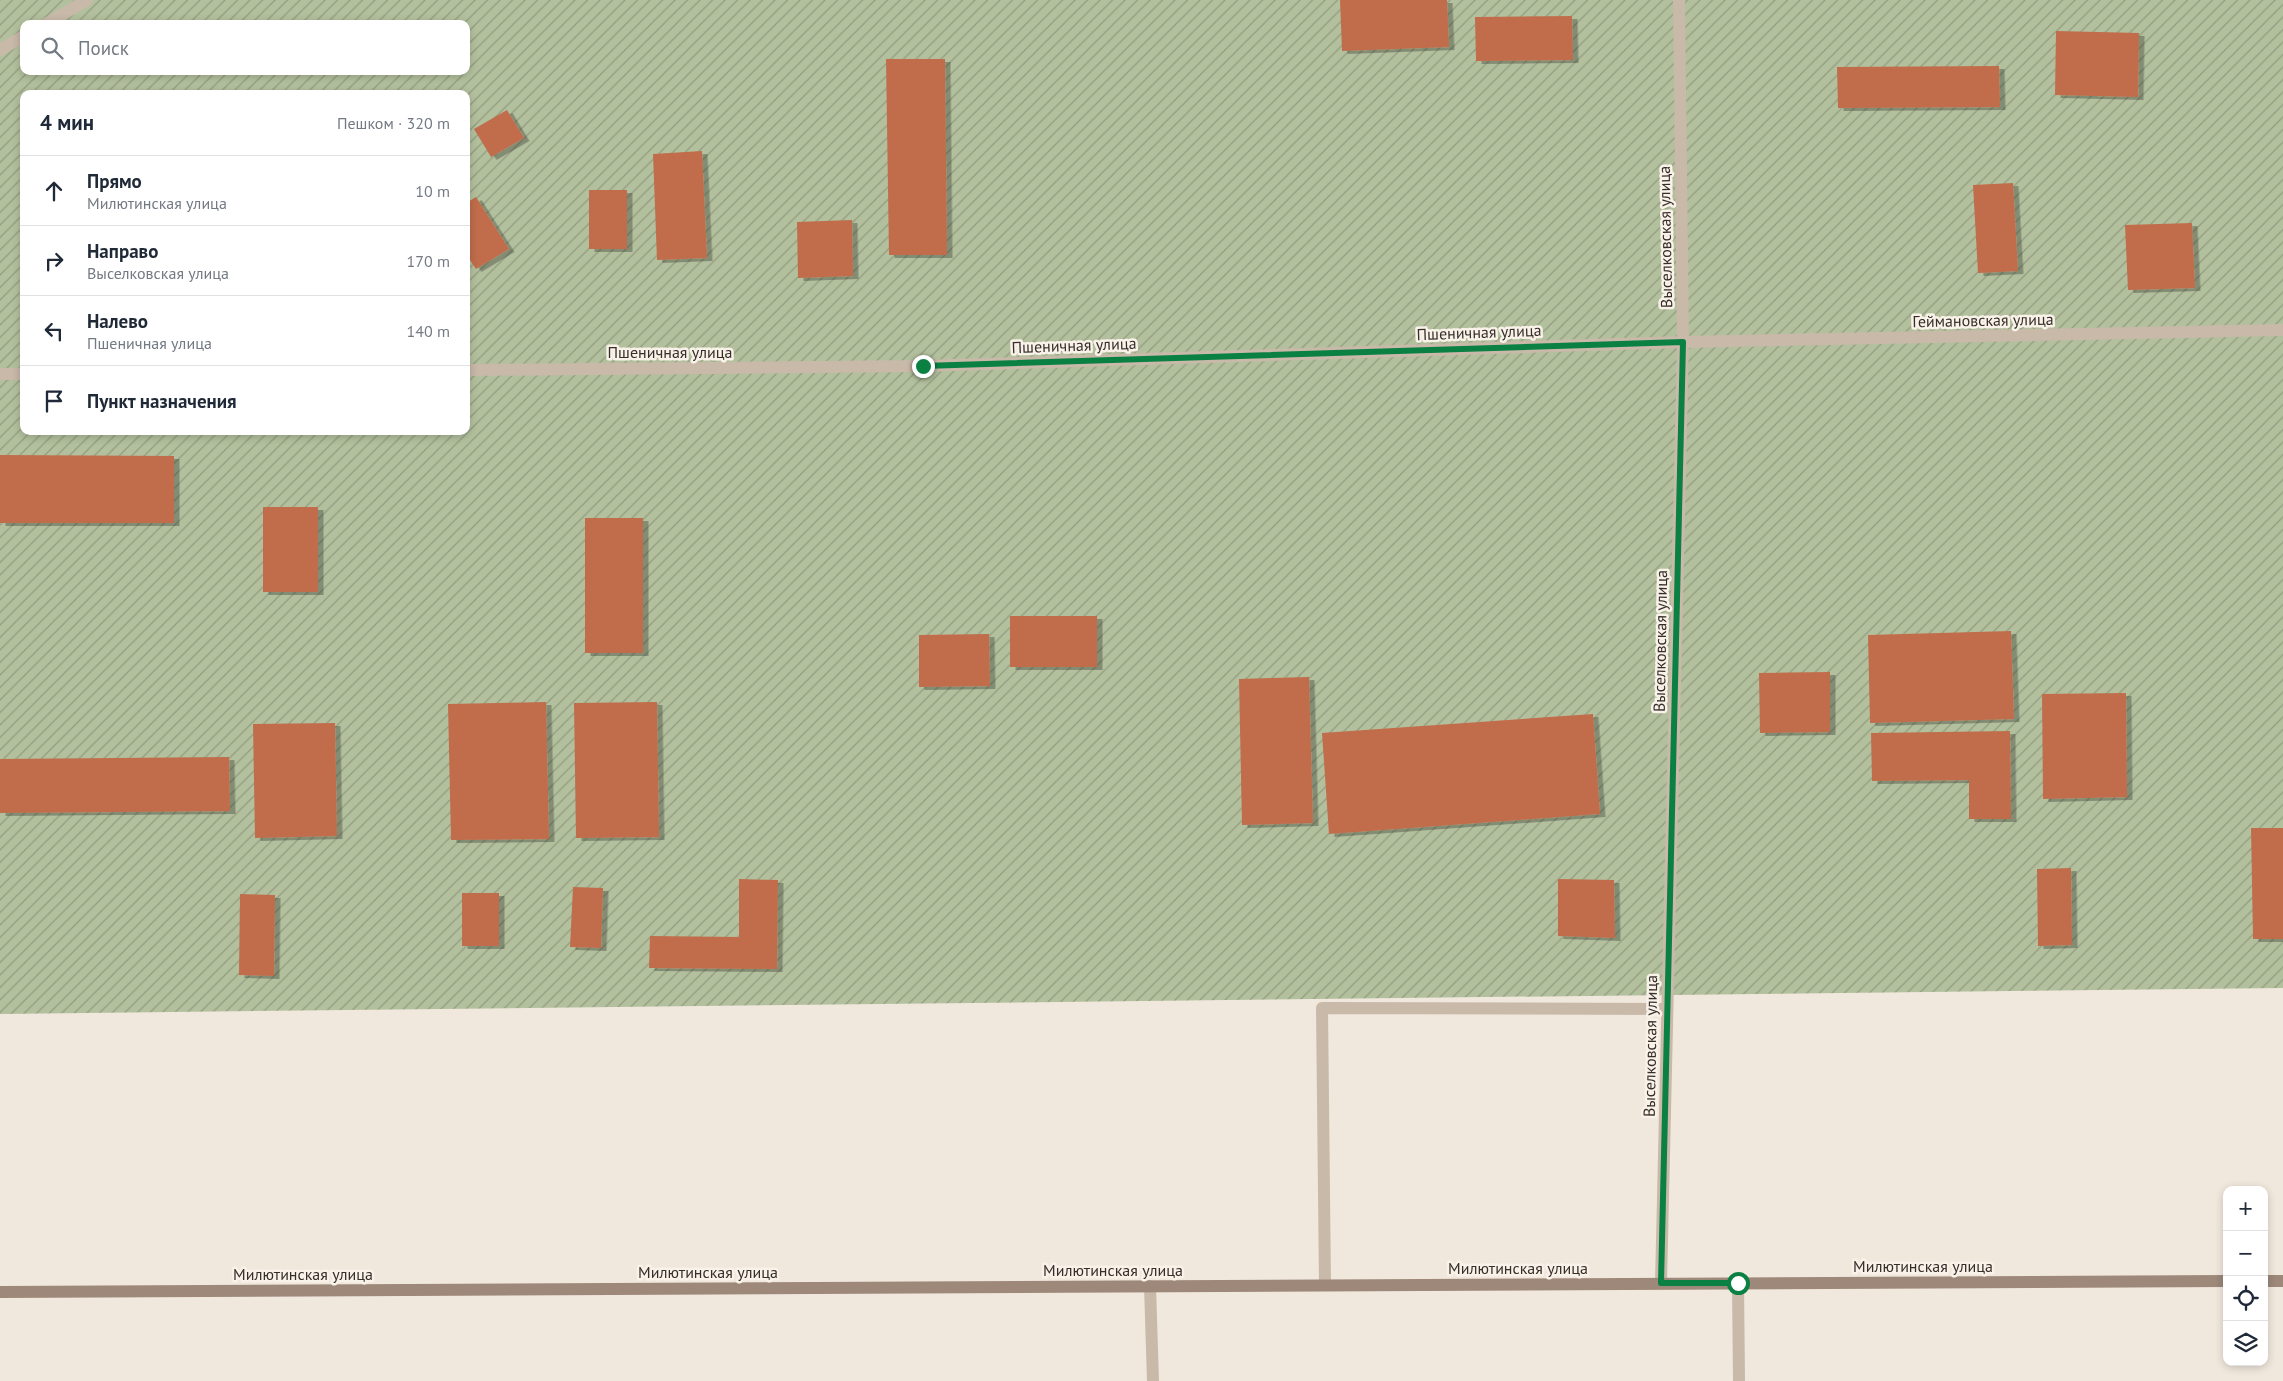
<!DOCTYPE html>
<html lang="ru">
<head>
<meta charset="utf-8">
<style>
	body { margin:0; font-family:"PT Sans",sans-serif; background:#f2f2f3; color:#1f2937 }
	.controls { position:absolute; right:15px; bottom:15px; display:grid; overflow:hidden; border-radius:10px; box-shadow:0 2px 8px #0003 }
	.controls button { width:45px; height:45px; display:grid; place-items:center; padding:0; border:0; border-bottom:1px solid #e0e1e3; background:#fff; color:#1f2937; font:25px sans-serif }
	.stop { position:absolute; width:15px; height:15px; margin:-11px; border:4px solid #0b8043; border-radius:50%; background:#fff }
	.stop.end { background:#0b8043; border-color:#fff; box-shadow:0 1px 5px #0008 }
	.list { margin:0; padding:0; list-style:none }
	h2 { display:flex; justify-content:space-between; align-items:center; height:65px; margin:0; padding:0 20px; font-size:21px }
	h2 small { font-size:16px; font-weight:400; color:#747a83 }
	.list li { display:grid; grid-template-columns:32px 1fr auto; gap:15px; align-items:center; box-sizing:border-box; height:70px; padding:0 20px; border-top:1px solid #e0e1e3 }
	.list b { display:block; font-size:19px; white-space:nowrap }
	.list p { margin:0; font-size:16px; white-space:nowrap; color:#747a83 }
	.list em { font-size:16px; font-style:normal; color:#747a83 }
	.icon { flex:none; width:28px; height:28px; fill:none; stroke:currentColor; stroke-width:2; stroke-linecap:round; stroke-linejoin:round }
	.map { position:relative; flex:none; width:2283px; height:1381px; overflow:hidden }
	.search { position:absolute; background:#fff; box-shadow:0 2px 8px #0003; left:20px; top:20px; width:450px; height:55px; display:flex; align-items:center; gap:12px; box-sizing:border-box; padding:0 18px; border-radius:10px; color:#747a83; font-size:19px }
	.panel { position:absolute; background:#fff; box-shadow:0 2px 8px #0003; left:20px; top:90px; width:450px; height:345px; border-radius:10px }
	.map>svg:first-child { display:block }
	.garden { fill:url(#garden-furrows); fill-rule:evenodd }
	.building { fill:#c16d4b; filter:url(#shadow) }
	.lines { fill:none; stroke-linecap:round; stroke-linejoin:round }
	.lane { stroke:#c9b9a9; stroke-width:12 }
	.street { stroke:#c9b9a9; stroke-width:12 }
	.secondary { stroke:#9d887a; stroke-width:12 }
	.route { stroke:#0b8043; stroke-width:6 }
	.labels { text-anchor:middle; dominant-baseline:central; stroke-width:5; stroke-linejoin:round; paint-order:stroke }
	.street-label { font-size:16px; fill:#362e29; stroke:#f9f2e9 }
</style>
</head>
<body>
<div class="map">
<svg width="2283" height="1381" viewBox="0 0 2283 1381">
	<defs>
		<pattern id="garden-furrows" width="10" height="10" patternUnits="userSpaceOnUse" patternTransform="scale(1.25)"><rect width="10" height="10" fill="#b3c09d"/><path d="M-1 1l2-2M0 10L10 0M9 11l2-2" fill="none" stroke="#929c80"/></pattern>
		<filter id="shadow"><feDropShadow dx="5.5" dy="3" stdDeviation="0" flood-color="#0004"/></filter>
	</defs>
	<rect width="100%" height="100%" fill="#f1e8dd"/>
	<path class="garden" d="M0 0H2283V988L0 1014ZM24 24H466V71H24ZM24 94H466V431H24Z"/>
	<g class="building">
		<path d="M1340 0H1447L1449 47 1342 51Z"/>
		<path d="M1572 16 1573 60 1476 61 1475 17Z"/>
		<path d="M2056 31 2139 33 2138 97 2055 95Z"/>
		<path d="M886 59H945L947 255H889Z"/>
		<path d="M1999 66 2000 107 1838 108 1837 67Z"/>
		<path d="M507 110 524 138 491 157 474 129Z"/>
		<path d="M702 151 707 258 657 260 653 154Z"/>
		<path d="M2013 183 2018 271 1978 273 1973 185Z"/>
		<rect x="589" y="190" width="38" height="59"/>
		<path d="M476 197 509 249 476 269 466 254V203Z"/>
		<path d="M852 220 853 276 798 278 797 222Z"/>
		<path d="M2192 223 2195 288 2128 290 2125 225Z"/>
		<path d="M0 455 174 456V523H0Z"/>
		<rect x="263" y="507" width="55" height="85"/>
		<rect x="585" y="518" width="58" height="135"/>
		<rect x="1010" y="616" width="87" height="51"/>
		<path d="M2011 631 2014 719 1870 723 1868 635Z"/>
		<path d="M989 634 990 686 919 687V635Z"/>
		<path d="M1830 672V732L1760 733 1759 673Z"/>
		<path d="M1309 677 1313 823 1242 825 1239 679Z"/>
		<path d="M2126 693 2127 797 2043 799 2042 694Z"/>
		<path d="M546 702 549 839 451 840 448 704Z"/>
		<path d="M657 702 659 837 576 838 574 703Z"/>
		<path d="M1593 714 1600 814 1329 834 1322 733Z"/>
		<path d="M335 723 337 836 255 838 253 724Z"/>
		<path d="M2010 731 2011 819H1969V780L1872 781 1871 733Z"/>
		<path d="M229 757 230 811 0 813V759Z"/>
		<path d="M2251 828H2283V939H2253Z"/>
		<path d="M2071 868 2072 945 2038 946 2037 869Z"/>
		<path d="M739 879 778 880 777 969 649 968 650 936 739 937Z"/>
		<path d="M1558 879 1614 880 1615 938 1558 936Z"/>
		<path d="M573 887 603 888 601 948 570 947Z"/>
		<rect x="462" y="893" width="37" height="53"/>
		<path d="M240 894 275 895 274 976 239 975Z"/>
	</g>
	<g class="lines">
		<g class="lane">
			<path d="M46 24 87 0"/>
			<path d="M0 50 24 36"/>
			<path d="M1325 1285 1322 1008 1667 1009"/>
		</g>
		<g class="street">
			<path d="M466 370 923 366 1683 342 2283 330"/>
			<path d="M0 374H24"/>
			<path d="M1661 1283 1683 342 1679 0"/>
			<path d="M1738 1283 1739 1381"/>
			<path d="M1150 1286 1153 1381"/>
		</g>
		<g class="secondary">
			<path d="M2264 1281H2283"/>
			<path d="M0 1292 2227 1281"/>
		</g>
	</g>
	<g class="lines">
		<path class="route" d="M923 366 1683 342 1661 1283H1738"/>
	</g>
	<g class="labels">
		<g class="street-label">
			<text transform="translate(1665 237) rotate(-91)">Выселковская улица</text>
			<text transform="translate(1983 320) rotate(-1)">Геймановская улица</text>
			<text transform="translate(1479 332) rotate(-2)">Пшеничная улица</text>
			<text transform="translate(1074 345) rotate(-2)">Пшеничная улица</text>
			<text x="670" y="352">Пшеничная улица</text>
			<text transform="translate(1660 641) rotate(-89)">Выселковская улица</text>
			<text transform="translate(1650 1046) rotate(-89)">Выселковская улица</text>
			<text x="1923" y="1266">Милютинская улица</text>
			<text x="1518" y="1268">Милютинская улица</text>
			<text x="1113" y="1270">Милютинская улица</text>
			<text x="708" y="1272">Милютинская улица</text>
			<text x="303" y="1274">Милютинская улица</text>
		</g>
	</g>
</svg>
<div class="controls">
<button>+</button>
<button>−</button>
<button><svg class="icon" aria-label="locate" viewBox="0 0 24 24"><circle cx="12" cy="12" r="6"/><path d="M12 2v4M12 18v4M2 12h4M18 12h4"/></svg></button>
<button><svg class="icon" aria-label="layers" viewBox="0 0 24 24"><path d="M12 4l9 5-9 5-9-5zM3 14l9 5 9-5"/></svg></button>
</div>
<div class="stop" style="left:1738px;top:1283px"></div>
<div class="stop end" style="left:923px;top:366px"></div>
<div class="search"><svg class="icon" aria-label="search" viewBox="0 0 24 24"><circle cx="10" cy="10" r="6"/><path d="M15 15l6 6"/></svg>Поиск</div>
<section class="panel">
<h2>4 мин<small>Пешком · 320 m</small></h2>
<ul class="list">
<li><svg class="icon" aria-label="ahead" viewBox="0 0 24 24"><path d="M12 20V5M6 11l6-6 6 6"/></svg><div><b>Прямо</b><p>Милютинская улица</p></div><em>10 m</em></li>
<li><svg class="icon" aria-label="right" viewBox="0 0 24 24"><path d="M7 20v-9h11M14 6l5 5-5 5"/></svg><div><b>Направо</b><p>Выселковская улица</p></div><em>170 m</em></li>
<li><svg class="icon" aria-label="left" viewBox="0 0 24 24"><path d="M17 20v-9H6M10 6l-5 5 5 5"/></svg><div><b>Налево</b><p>Пшеничная улица</p></div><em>140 m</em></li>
<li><svg class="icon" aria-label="arrive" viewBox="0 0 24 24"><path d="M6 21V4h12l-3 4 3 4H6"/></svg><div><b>Пункт назначения</b></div></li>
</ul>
</section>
</div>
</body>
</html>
